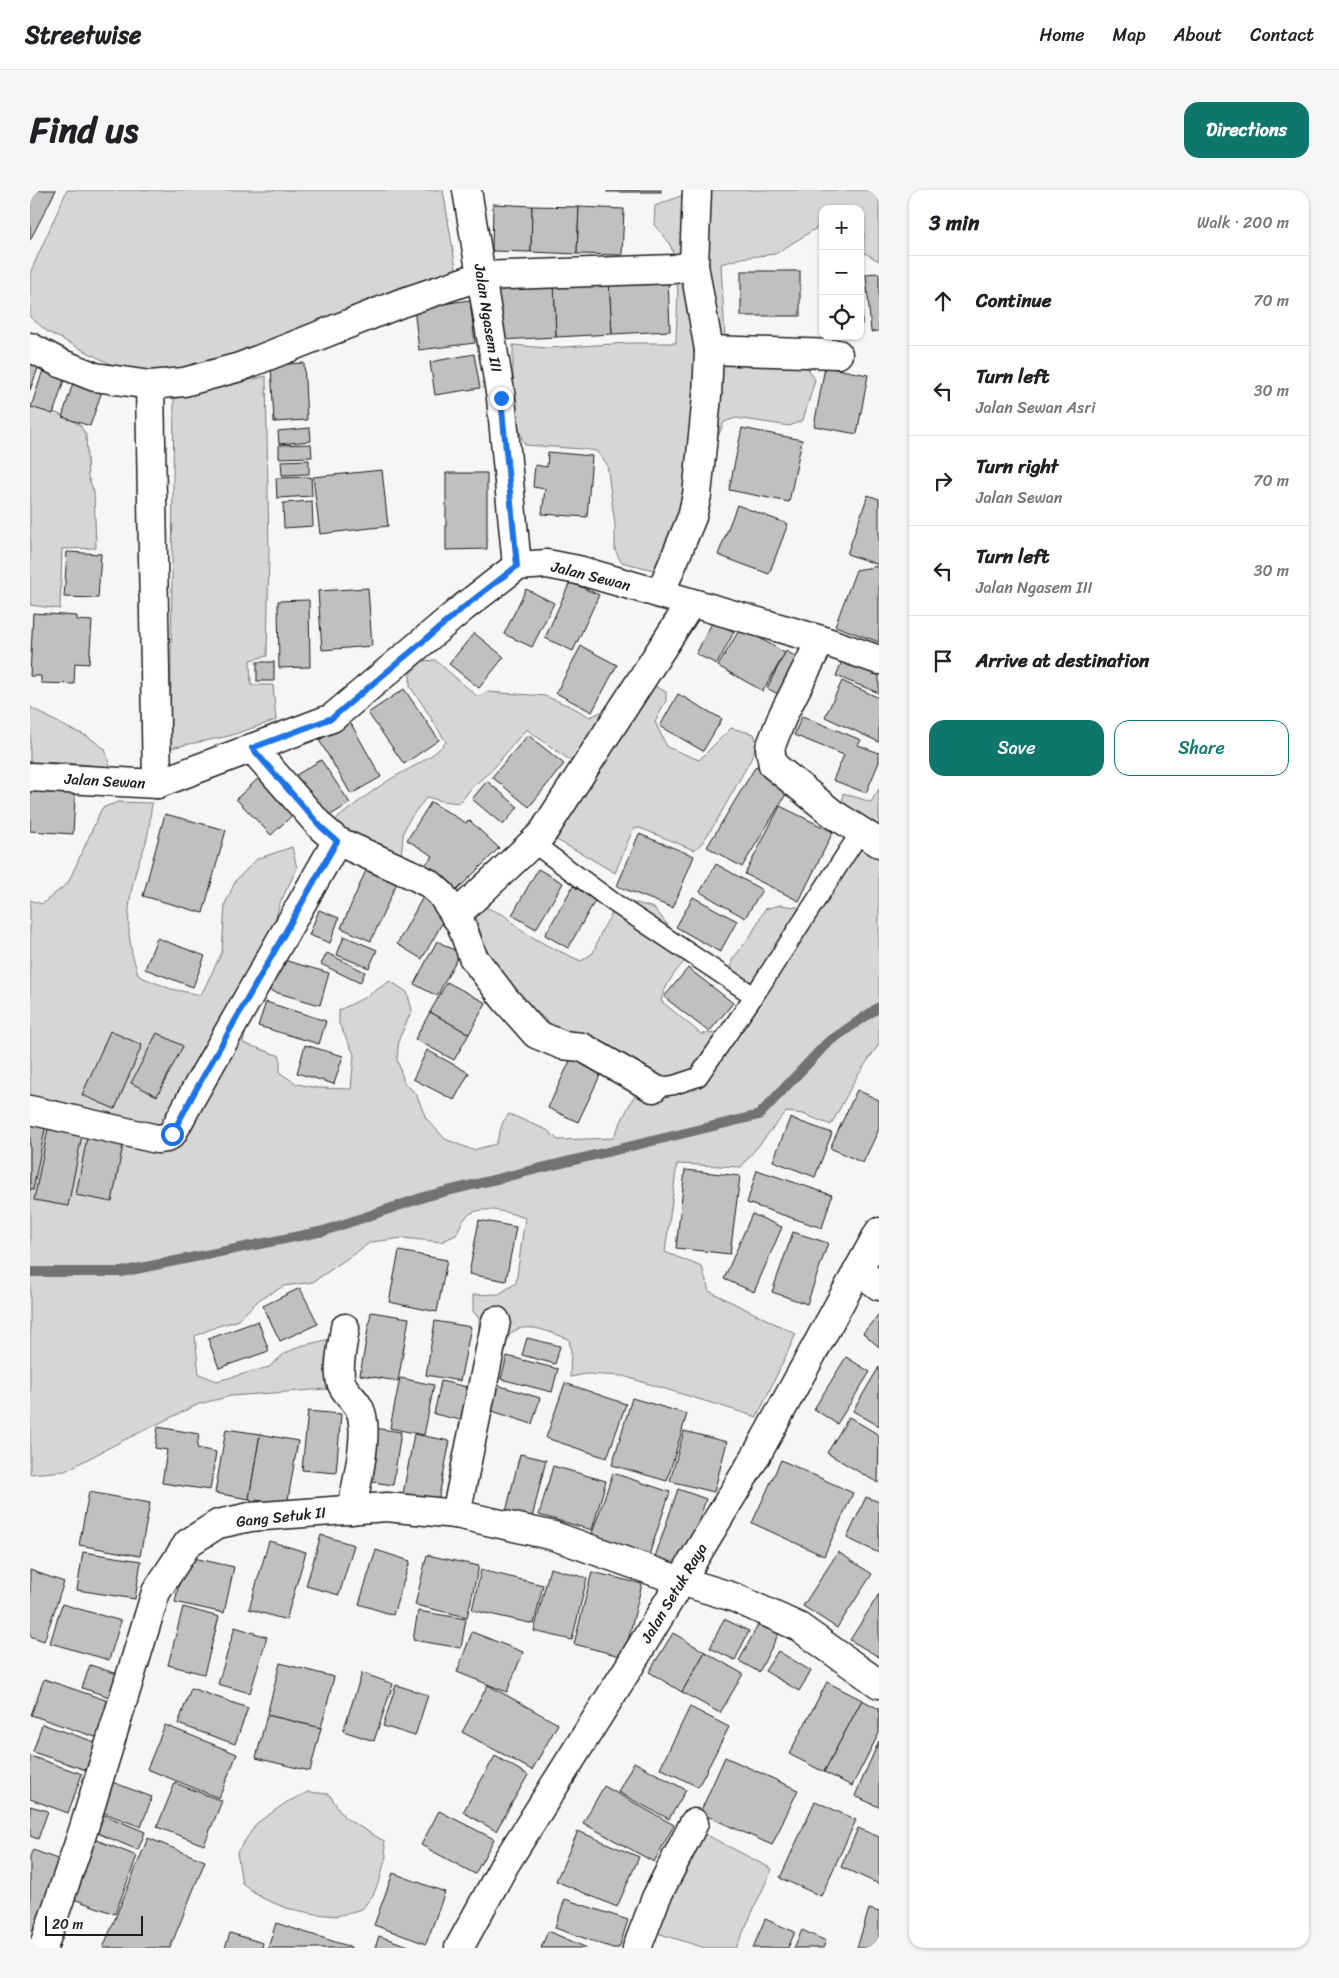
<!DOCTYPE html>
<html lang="en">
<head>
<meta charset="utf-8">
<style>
	body { margin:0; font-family:Sriracha,sans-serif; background:#f6f6f6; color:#202124 }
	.controls { position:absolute; right:15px; top:15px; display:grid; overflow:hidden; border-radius:10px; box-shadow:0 1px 4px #0004 }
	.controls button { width:45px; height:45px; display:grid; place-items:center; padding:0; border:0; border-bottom:1px solid #e0e0e0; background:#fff; color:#202124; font:25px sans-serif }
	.scale { position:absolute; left:15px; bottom:12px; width:98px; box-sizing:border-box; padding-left:5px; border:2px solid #1c1c1c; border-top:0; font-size:14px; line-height:18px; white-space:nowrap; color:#1c1c1c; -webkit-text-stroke:4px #fff; paint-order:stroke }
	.stop { position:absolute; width:15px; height:15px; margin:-11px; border:4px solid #1a73e8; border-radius:50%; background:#fff }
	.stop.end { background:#1a73e8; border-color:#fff; box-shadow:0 1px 5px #0008 }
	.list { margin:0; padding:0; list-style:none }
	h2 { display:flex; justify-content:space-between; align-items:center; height:65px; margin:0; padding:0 20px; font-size:21px }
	h2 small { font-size:16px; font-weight:400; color:#757577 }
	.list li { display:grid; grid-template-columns:32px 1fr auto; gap:15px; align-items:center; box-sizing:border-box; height:90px; padding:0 20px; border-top:1px solid #e0e0e0 }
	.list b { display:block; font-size:19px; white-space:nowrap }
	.list p { margin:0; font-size:16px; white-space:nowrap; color:#757577 }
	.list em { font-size:16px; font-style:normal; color:#757577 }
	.actions { display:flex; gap:10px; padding:15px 20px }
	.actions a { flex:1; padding:11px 0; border:1px solid #0f766e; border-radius:15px; text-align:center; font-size:18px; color:#0f766e }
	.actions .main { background:#0f766e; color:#fff }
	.icon { flex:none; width:28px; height:28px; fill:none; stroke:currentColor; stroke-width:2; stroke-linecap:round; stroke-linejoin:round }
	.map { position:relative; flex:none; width:849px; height:1758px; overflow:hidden; border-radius:15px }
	header { display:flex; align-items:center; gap:30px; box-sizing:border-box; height:70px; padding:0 25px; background:#fff; border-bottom:1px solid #e0e0e0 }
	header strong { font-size:24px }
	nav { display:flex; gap:28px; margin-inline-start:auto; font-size:18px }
	.intro { display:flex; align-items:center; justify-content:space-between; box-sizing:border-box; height:120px; padding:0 30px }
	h1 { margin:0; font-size:35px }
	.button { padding:12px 22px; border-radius:15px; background:#0f766e; color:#fff; font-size:18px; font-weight:700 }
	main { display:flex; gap:30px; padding:0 30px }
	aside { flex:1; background:#fff; border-radius:15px; box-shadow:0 1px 4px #0004 }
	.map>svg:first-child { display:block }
	.green { fill:#d6d6d6; stroke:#797979 }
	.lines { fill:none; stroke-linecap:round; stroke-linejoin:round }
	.stream { stroke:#727272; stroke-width:10 }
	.building { fill:#c0c0c0; stroke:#1c1c1c }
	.service-casing { stroke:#1c1c1c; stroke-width:21 }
	.minor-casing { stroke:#1c1c1c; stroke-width:31 }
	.service { stroke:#fff; stroke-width:18 }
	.minor { stroke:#fff; stroke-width:28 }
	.route { stroke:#1a73e8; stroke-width:6 }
	.labels { text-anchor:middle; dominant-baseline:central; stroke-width:5; stroke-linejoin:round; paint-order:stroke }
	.street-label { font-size:15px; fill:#1c1c1c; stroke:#fff }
</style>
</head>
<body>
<header>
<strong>Streetwise</strong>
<nav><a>Home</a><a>Map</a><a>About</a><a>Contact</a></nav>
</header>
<div class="intro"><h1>Find us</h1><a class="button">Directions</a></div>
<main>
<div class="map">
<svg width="849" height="1758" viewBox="0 0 849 1758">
	<rect width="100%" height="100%" fill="#f6f6f6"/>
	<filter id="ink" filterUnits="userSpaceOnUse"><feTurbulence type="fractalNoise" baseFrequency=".02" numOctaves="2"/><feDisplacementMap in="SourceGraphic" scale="10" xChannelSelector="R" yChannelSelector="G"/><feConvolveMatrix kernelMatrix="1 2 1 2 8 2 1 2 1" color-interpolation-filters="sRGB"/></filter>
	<g filter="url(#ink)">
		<g class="green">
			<path d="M37 0H413L428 91 154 190 102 185 18 142 0 127V83Z"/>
			<path d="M666 0H849V71L833 62 834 44 830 40V19H793V34L745 64 712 68 691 74 695 147 771 166 785 190 773 230 760 236 706 228 694 232 678 271V302L675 332 644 385 591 372 585 360V335L577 274 566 261 552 259 495 255C481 228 483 185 483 155L517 158 600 153H646C646 123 653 78 639 53 635 46 629 40 624 35L625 16Z"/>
			<path d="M236 186 239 361 237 466 220 470 221 495H243L246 530 199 546 140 558 144 209Z"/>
			<path d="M0 216 19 220 38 228 50 235 56 245 58 287 64 302 66 358 32 359 30 419 0 415Z"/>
			<path d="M405 470 448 507 457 502 515 506 542 517 560 527 573 521 598 487 621 494 636 502V511L625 532 637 557 669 570 701 538 724 544 727 553 721 569 686 632 672 653 664 660 610 638 603 639 585 683 553 664 517 645C519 610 522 601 544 573L496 539 462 580 442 597 430 613 411 611 397 607C389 617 374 633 373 646 372 653 373 658 370 666L300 634C321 618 343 599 366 586 384 576 402 568 416 552L391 512 380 497V483L393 471Z"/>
			<path d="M0 517 38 538 57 546 75 559 80 577 39 573 0 572Z"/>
			<path d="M849 599V645L812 618 813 603 841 612Z"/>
			<path d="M88 612 122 613C120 625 120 637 117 648 115 658 110 667 107 677 96 716 95 749 109 786L141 799 171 805 192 762 195 714 206 690 227 669 262 657 267 678 250 713 226 795 213 853 250 866V883L267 894 288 898 321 899 324 864 309 834V820L334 808 360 791 377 802 382 820 369 849 367 869 374 892 386 904 396 928 415 949 443 960 466 954 473 932 479 924 517 940 528 950 583 948 603 908 612 897 551 846 522 835 489 807 456 761 446 728 455 717 474 725 492 741 518 756 551 771 563 763 572 740 587 715 606 713 624 718 649 749 657 769C645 781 635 795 631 811L671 844 687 843 699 828 723 807 700 794 702 770 721 745 735 719 750 715 774 718 821 660 836 657 849 664V854L826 888 801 935 773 924 756 922 711 977 647 974 635 1062 672 1077 679 1101 766 1144 727 1227 593 1186 556 1184 540 1187 541 1161 539 1149C524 1144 504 1134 488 1139 478 1143 473 1155 468 1164L449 1157V1129L443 1121V1105L469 1104 486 1093 495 1028C478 1022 448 1013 435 1028 431 1032 429 1040 426 1045L411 1052 373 1048 341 1052 283 1092 254 1096 230 1109 207 1131 188 1136 165 1146 169 1184 187 1191 239 1177 254 1164 270 1156 300 1149 324 1197 201 1206 169 1214 90 1252 35 1281 0 1284V710L12 714 38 693 72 618Z"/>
			<path d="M278 1602 299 1604 315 1628 354 1651 356 1666 350 1689 343 1705 332 1719 307 1726 286 1724 256 1718 232 1708 212 1693 207 1662 227 1633 257 1612Z"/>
			<path d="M665 1639 742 1679 706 1758H675L621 1741Z"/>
		</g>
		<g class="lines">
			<path class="stream" d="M0 1082H91L294 1041 397 1006 729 925 797 853 849 817"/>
		</g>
		<g class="building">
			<path d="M0 0H26L0 50Z"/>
			<rect x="577" y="0" width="54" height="2"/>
			<path d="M463 14 502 16 501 62 462 61Z"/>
			<path d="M502 16 549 17 547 64 501 62Z"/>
			<path d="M549 17 594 19 592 65 547 64Z"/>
			<rect x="830" y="78" width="2" height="56"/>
			<rect x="711" y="81" width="59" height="45"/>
			<path d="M849 83V141L841 142 836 84Z"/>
			<path d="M638 87 640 141 582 144 579 90Z"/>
			<path d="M579 90 582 144 526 147 524 93Z"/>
			<path d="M524 93 526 147 471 150 468 96Z"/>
			<path d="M440 110 445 153 389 160 384 118Z"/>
			<path d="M444 164 450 198 405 205 400 172Z"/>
			<path d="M0 166 11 170 0 200Z"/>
			<path d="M274 173 277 230 244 232 241 175Z"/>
			<path d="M14 177 36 184 23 224 1 217Z"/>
			<path d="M795 177 838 185 827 244 784 236Z"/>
			<path d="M43 193 72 201 60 236 32 227Z"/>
			<path d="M280 238 281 251 249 254 248 241Z"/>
			<path d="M712 238 772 250 759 312 699 300Z"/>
			<path d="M281 254 282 267 249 268V255Z"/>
			<path d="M518 262 562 266 557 327 512 324 515 299 503 297 505 275 517 277Z"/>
			<path d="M279 270V284L252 285 251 271Z"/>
			<path d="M352 280 358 336 290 344 283 287Z"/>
			<path d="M416 283H457V359L416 360Z"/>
			<path d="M281 287 282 306 247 308 246 288Z"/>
			<path d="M838 305 849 309V375L817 364Z"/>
			<path d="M282 311 283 336 254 338 253 313Z"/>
			<path d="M707 315 758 334 739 384 688 365Z"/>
			<path d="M37 362 71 364 68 408 34 407Z"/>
			<path d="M849 376V452L805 436 826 380Z"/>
			<path d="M540 392 569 405 543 461 515 448Z"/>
			<path d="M338 398 342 456 292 460 288 401Z"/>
			<path d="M496 399 524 413 502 457 474 444Z"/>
			<path d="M279 410 280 477 249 478 248 411Z"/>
			<path d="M3 423 47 426V430L62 431 59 474 45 473 44 494 11 493V486H0Z"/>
			<path d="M683 431 704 442 687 474 666 464Z"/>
			<path d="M711 437 755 463 733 501 688 476Z"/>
			<path d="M444 443 474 467 449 498 419 474Z"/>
			<path d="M551 456 587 475 562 522 526 503Z"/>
			<path d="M756 461 775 472 755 508 737 498Z"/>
			<path d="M814 466 849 480V503L806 486Z"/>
			<rect x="227" y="472" width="17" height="19"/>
			<path d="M812 491 849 508V552L795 527Z"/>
			<path d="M374 499 409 550 374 574 338 523Z"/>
			<path d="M648 504 692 529 673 561 630 536Z"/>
			<path d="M772 526 831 550 828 555 849 563V572L836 603 803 590 814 565 764 545Z"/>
			<path d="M320 532 351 587 321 604 289 550Z"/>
			<path d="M498 545 534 574 499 617 462 587Z"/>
			<path d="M291 570 320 613 291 631 263 587Z"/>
			<path d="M726 576 761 596 712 677 677 657Z"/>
			<path d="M233 584 268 620 241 645 206 609Z"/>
			<path d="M457 591 488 617 473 635 442 609Z"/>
			<path d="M46 592 43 644 0 641V594Z"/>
			<path d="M401 612 436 633 439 630 469 658 423 704 394 676 403 666 377 650Z"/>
			<path d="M750 616 803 642 769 711 715 684Z"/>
			<path d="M135 624 196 640 173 723 113 706Z"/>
			<path d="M609 644 664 666 643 718 587 696Z"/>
			<path d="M686 674 732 700 715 728 670 702Z"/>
			<path d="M337 678 368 690 341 751 311 738Z"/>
			<path d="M508 679 533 693 506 739 482 725Z"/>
			<path d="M543 696 566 709 538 758 515 745Z"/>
			<path d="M394 705 420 719 392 769 367 754Z"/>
			<path d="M663 707 707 731 690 762 646 737Z"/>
			<path d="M289 720 309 728 300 753 279 745Z"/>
			<path d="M314 746 347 760 339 778 307 765Z"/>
			<path d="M127 748 175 766 163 797 115 779Z"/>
			<path d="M407 751 430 763 407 806 384 794Z"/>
			<path d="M297 763 335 782 330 793 291 774Z"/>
			<path d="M243 767 299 783 290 815 234 799Z"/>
			<path d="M658 778 703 813 679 842 634 807Z"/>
			<path d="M417 792 456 813 439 844 400 822Z"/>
			<path d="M236 812 296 831 289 854 228 836Z"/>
			<path d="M400 822 439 844 424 870 385 849Z"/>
			<path d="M80 841 112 855 85 919 52 905Z"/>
			<path d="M127 843 153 856 127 906 101 893Z"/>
			<path d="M275 855 313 866 304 894 267 883Z"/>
			<path d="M397 860 439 883 424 910 383 889Z"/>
			<path d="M545 860 575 875 548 932 518 918Z"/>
			<path d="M827 900 849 910V939L833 973 800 958Z"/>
			<path d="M0 925 17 929 3 1000 0 999Z"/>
			<path d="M760 928 802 943 785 987 743 971Z"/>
			<path d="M19 934 53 940 38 1016 4 1010Z"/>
			<path d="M59 937 95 944 82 1012 46 1005Z"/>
			<path d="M655 980 710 986 700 1064 646 1058Z"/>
			<path d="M727 980 802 1005 792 1038 717 1013Z"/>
			<path d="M722 1024 752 1037 724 1102 694 1089Z"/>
			<path d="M449 1030 486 1037 476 1091 439 1084Z"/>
			<path d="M763 1042 798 1053 777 1114 742 1102Z"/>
			<path d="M369 1061 417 1070 407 1122 359 1112Z"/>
			<path d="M270 1098 288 1134 250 1151 233 1116Z"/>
			<path d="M341 1122 379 1128 368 1191 330 1185Z"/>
			<path d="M849 1124V1157L833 1143Z"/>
			<path d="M228 1131 239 1161 189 1178 178 1149Z"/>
			<path d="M405 1131 441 1137 430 1191 396 1185Z"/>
			<path d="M497 1148 530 1156 525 1174 492 1165Z"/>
			<path d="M477 1166 528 1179 522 1202 471 1189Z"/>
			<path d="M816 1167 840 1182 807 1234 784 1219Z"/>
			<path d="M849 1177V1236L823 1221Z"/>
			<path d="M370 1188 404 1195 394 1245 360 1238Z"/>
			<path d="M411 1191 437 1197 431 1230 404 1224Z"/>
			<path d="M535 1193 596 1214 577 1268 516 1248Z"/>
			<path d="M467 1195 510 1208 502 1234 459 1220Z"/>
			<path d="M602 1208 657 1224 637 1291 582 1275Z"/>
			<path d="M278 1221 311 1224 306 1283 272 1280Z"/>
			<path d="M819 1227 849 1245 848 1293 797 1263Z"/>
			<path d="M128 1237 169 1244 167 1258 186 1262 180 1300 132 1293 137 1260 125 1258Z"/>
			<path d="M344 1238 371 1242 363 1295 336 1291Z"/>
			<path d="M196 1239 230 1244 219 1309 185 1303Z"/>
			<path d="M654 1241 697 1252 684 1302 640 1291Z"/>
			<path d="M230 1244 268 1251 257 1315 219 1309Z"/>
			<path d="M384 1244 420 1251 408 1311 373 1304Z"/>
			<path d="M490 1264 516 1270 501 1332 475 1326Z"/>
			<path d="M751 1270 823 1303 794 1366 722 1333Z"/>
			<path d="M523 1276 576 1291 562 1340 509 1325Z"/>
			<path d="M583 1283 640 1302 618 1368 560 1349Z"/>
			<path d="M648 1299 676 1309 653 1377 625 1367Z"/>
			<path d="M59 1302 120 1313 110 1366 49 1355Z"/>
			<path d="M836 1307 849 1312V1363L817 1348Z"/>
			<path d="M291 1345 324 1355 309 1405 276 1396Z"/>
			<path d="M239 1351 276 1362 256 1430 219 1419Z"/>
			<path d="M346 1360 380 1371 363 1425 329 1414Z"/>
			<path d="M53 1362 111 1371 105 1409 47 1400Z"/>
			<path d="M808 1362 842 1384 807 1438 773 1416Z"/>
			<path d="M397 1365 449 1376 437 1427 385 1415Z"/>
			<path d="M155 1366 204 1377 194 1423 145 1412Z"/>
			<path d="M520 1378 557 1388 542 1450 504 1441Z"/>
			<path d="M0 1380 34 1392 14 1451 0 1446Z"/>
			<path d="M451 1380 513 1395 504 1434 442 1420Z"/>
			<path d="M562 1382 612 1394 594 1467 544 1454Z"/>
			<path d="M849 1404V1467L820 1450Z"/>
			<path d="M32 1414 91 1431 79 1470 20 1453Z"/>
			<path d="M153 1417 189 1427 174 1484 138 1475Z"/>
			<path d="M388 1421 436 1429 431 1458 383 1450Z"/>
			<path d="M694 1429 719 1441 705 1470 680 1458Z"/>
			<path d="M729 1433 749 1443 729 1482 709 1471Z"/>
			<path d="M205 1437 237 1447 220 1503 188 1494Z"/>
			<path d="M442 1442 493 1462 477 1502 427 1482Z"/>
			<path d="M643 1443 675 1462 652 1502 619 1482Z"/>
			<path d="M748 1461 781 1481 769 1501 735 1481Z"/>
			<path d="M675 1462 713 1484 690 1523 652 1502Z"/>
			<path d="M250 1473 304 1487 291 1538 237 1525Z"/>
			<path d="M60 1475 97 1487 89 1510 52 1498Z"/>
			<path d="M332 1483 363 1494 344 1551 313 1541Z"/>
			<path d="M14 1489 87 1514 74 1550 1 1525Z"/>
			<path d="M797 1492 832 1510 794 1582 759 1564Z"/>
			<path d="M366 1495 398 1505 385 1546 353 1536Z"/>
			<path d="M458 1495 528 1534 502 1580 432 1542Z"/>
			<path d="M161 1498 218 1518 205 1554 148 1534Z"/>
			<path d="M832 1510 849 1519V1543L822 1596 794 1582Z"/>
			<path d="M660 1517 699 1537 668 1597 630 1578Z"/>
			<path d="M237 1525 291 1538 280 1581 226 1568Z"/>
			<path d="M12 1534 68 1553 59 1581 3 1562Z"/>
			<path d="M135 1535 207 1564 189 1608 117 1579Z"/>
			<path d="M849 1551V1617L825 1606Z"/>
			<path d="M0 1566 52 1584 38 1623 0 1609Z"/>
			<path d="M465 1566 498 1585 466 1641 433 1622Z"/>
			<path d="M695 1567 768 1600 742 1655 670 1623Z"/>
			<path d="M604 1572 656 1600 639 1629 588 1602Z"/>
			<path d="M82 1592 122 1607 111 1637 72 1622Z"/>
			<path d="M145 1593 192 1611 174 1655 127 1637Z"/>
			<path d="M574 1596 644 1635 624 1672 553 1633Z"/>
			<path d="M785 1611 826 1630 791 1706 750 1688Z"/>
			<path d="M0 1616 18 1621 8 1649 0 1646Z"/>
			<path d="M409 1621 464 1649 445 1684 391 1655Z"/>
			<path d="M72 1624 115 1642 108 1660 65 1642Z"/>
			<path d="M828 1638 849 1647V1694L811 1677Z"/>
			<path d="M548 1641 609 1667 587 1717 526 1691Z"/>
			<path d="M61 1648 107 1666 85 1724 38 1707Z"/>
			<path d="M118 1648 175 1671 140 1758H73Z"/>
			<path d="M3 1660 38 1673 11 1744 0 1740V1666Z"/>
			<path d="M363 1683 415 1702 396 1754 344 1735Z"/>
			<path d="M535 1709 598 1730 589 1758H583L525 1738Z"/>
			<path d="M839 1719 849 1722V1758H827Z"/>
			<path d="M735 1729 765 1742 758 1758H723Z"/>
			<path d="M246 1733 321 1757V1758H238Z"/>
			<path d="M772 1740 796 1751 793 1758H764Z"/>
			<path d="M518 1741 557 1758H511Z"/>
			<path d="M200 1743 233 1753 232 1758H195Z"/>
			<path d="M349 1746 385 1758H345Z"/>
		</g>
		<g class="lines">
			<defs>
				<g id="service">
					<path d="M503 653 583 712 724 806"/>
					<path d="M623 898 644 895 668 887 724 806 831 641"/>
				</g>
				<g id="minor">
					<path d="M437 0 471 208 487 376"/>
					<path d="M667 0 664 75 679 160"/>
					<path d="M0 157 30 173 65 187 120 195 154 192 210 177 371 113 451 86 644 79 664 75"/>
					<path d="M120 195 127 594"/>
					<path d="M630 404 662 327 667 305 677 206 679 160 808 164"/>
					<path d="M791 450 753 525 740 558 743 575 802 623 849 653"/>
					<path d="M222 558 291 637 307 651 385 686 400 694 411 704 431 734 443 767 475 809 506 844 532 855 552 857 623 898"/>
					<path d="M0 587 127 594 302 528 434 417 487 376 517 374 548 380 791 450 849 470"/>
					<path d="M425 726 512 644 661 413"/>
					<path d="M0 920 127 949 136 948 142 944 164 903 307 651"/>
					<path d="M828 1080 849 1096"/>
					<path d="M315 1138C313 1153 307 1178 311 1192 316 1207 331 1210 333 1232 336 1256 326 1295 322 1320"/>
					<path d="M426 1324 466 1131"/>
					<path d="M13 1758 53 1641 126 1402 158 1353 188 1334 220 1327 357 1317 426 1324 524 1346 651 1391 703 1407 769 1437 849 1494"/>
					<path d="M429 1758 475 1674 599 1477 727 1264 849 1042"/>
					<path d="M607 1758 626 1708 664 1633"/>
				</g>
			</defs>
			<use href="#service" class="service-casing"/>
			<use href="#minor" class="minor-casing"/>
			<use href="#service" class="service"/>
			<use href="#minor" class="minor"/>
		</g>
	</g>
	<g class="lines" filter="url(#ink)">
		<path class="route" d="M142 944 164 903 307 651 291 637 222 558 302 528 434 417 487 376 471 208"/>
	</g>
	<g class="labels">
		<g class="street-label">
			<text transform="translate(458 128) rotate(81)">Jalan Ngasem III</text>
			<text transform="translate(561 386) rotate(14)">Jalan Sewan</text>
			<text transform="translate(75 591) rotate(3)">Jalan Sewan</text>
			<text transform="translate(251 1327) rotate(-6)">Gang Setuk II</text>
			<text transform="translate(644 1403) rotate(-59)">Jalan Setuk Raya</text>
		</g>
	</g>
</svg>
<div class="controls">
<button>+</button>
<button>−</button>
<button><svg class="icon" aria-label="locate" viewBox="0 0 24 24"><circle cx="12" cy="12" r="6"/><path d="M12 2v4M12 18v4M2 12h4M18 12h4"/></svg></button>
</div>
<div class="scale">20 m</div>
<div class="stop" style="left:142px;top:944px"></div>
<div class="stop end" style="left:471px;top:208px"></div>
</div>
<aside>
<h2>3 min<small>Walk · 200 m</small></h2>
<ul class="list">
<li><svg class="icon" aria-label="ahead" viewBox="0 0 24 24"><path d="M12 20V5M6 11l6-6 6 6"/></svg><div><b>Continue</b></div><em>70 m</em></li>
<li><svg class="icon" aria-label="left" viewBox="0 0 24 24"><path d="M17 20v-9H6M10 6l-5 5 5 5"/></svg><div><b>Turn left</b><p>Jalan Sewan Asri</p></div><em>30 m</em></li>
<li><svg class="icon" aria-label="right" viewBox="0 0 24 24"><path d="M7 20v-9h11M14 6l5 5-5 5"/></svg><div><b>Turn right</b><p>Jalan Sewan</p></div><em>70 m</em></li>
<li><svg class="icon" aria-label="left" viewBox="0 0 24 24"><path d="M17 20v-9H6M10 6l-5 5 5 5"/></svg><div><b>Turn left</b><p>Jalan Ngasem III</p></div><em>30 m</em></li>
<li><svg class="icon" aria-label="arrive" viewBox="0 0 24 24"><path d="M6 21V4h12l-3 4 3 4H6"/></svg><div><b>Arrive at destination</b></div></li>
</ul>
<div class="actions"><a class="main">Save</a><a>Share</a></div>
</aside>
</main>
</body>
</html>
